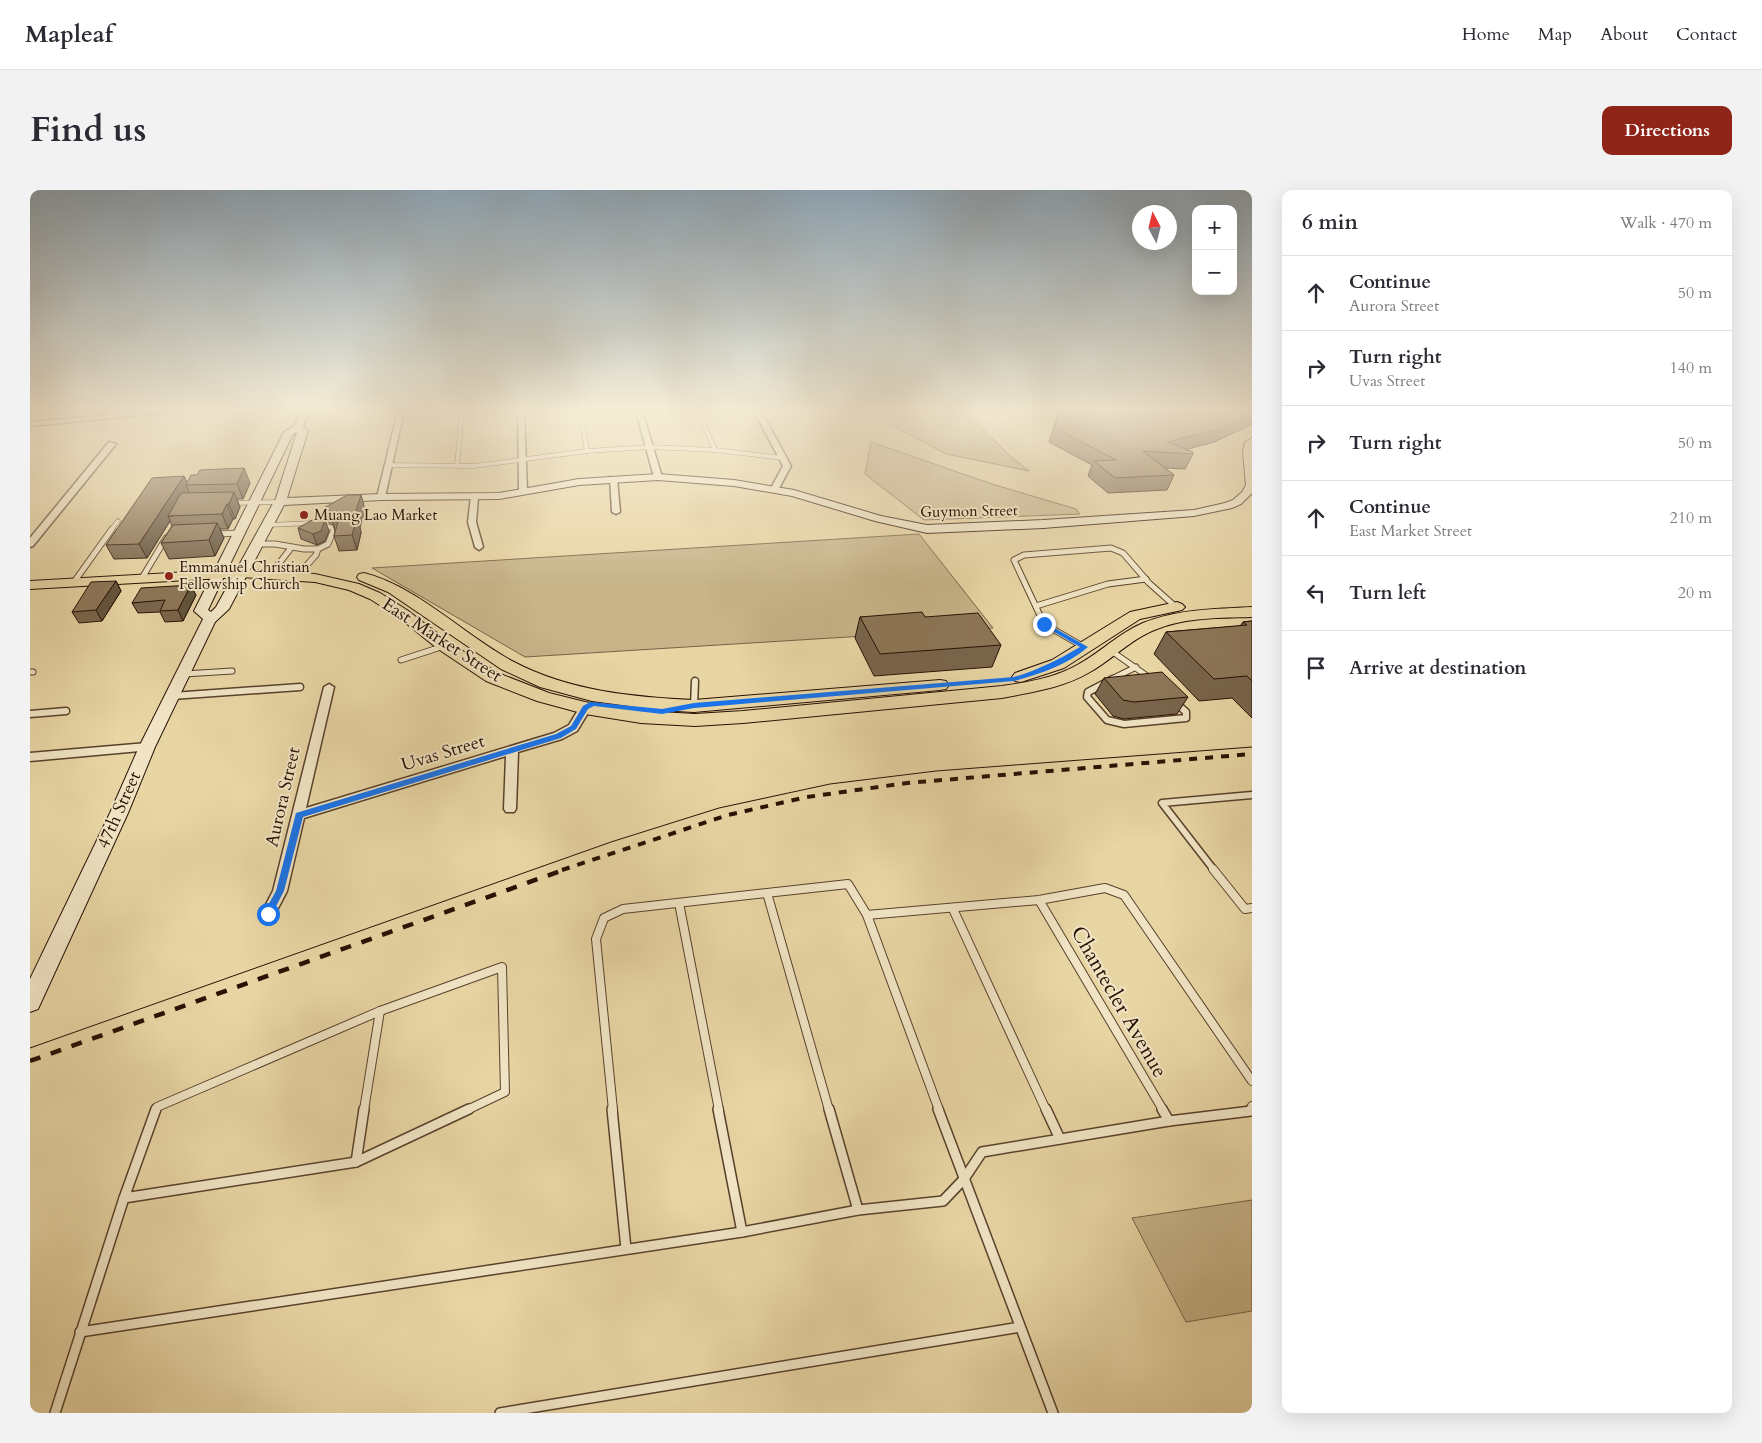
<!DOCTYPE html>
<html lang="en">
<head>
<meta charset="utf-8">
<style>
	body { margin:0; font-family:Cardo,serif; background:#f2f2f3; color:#2b2b33 }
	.controls { position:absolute; right:15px; top:15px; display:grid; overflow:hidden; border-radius:10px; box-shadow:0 5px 20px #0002 }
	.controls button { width:45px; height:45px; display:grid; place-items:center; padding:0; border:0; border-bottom:1px solid #e1e1e2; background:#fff; color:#2b2b33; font:25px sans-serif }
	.compass { position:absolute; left:1102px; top:15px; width:45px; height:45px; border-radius:50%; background:#fff; box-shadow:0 5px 20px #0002; rotate:353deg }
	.stop { position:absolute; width:15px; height:15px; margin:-11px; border:4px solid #1a73e8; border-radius:50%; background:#fff }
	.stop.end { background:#1a73e8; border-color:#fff; box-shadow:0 1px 5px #0008 }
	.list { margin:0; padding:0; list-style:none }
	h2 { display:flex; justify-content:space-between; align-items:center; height:65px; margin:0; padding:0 20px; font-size:21px }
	h2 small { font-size:16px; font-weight:400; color:#7c7c81 }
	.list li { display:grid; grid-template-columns:32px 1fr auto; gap:15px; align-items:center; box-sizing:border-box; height:75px; padding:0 20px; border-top:1px solid #e1e1e2 }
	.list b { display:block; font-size:19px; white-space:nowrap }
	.list p { margin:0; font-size:16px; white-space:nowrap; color:#7c7c81 }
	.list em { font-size:16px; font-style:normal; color:#7c7c81 }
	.icon { flex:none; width:28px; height:28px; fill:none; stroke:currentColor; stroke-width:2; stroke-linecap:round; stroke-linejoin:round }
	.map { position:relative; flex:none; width:1222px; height:1223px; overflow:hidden; border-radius:10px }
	header { display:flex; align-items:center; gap:30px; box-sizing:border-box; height:70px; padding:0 25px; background:#fff; border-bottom:1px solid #e1e1e2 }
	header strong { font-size:24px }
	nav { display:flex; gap:28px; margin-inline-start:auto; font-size:18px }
	.intro { display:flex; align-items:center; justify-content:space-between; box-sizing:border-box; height:120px; padding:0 30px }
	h1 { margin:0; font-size:35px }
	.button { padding:12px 22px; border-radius:10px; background:#8f2418; color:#fff; font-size:18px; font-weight:700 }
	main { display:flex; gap:30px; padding:0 30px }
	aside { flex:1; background:#fff; border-radius:10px; box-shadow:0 5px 20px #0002 }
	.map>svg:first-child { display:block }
	.green { fill:#c7b489; stroke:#786246 }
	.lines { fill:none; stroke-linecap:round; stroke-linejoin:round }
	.lane-far4-casing { stroke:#58412b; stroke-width:5 }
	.lane-far3-casing { stroke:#58412b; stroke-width:7 }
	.lane-far2-casing { stroke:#58412b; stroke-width:9 }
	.lane-far1-casing { stroke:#58412b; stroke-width:10 }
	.lane-casing { stroke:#58412b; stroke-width:12 }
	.street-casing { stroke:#58412b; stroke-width:3 }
	.secondary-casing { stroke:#281003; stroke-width:2 }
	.primary-casing { stroke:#281003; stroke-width:2 }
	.lane-far4 { stroke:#f0e4c4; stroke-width:4 }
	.lane-far3 { stroke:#f0e4c4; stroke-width:5 }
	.lane-far2 { stroke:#f0e4c4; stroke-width:6 }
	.lane-far1 { stroke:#f0e4c4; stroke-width:8 }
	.lane { stroke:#f0e4c4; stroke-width:9 }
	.street { fill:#f0e4c4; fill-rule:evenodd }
	.secondary { fill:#f0e4c4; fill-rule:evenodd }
	.primary { fill:#e8d5a4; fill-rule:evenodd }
	.tram { stroke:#281003; stroke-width:1 }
	.rail-far1 { stroke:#281003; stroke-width:4; stroke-dasharray:8 8; stroke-linecap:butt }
	.rail { stroke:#281003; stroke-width:4.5; stroke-dasharray:11 11; stroke-linecap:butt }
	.wall { fill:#78654b; stroke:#281003 }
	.shaded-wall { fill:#62533d; stroke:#281003 }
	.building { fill:#8c7657; stroke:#281003 }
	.route { fill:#1a73e8 }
	.poi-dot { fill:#8f2418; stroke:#f0e4c4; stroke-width:2 }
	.labels { text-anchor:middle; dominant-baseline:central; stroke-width:4; stroke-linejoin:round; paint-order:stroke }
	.far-street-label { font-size:15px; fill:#281003; stroke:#f0e4c4 }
	.far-poi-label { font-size:15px; fill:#281003; stroke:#f0e4c4; text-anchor:start }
	.street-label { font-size:18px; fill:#281003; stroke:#f0e4c4 }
	.near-street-label { font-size:21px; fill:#281003; stroke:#f0e4c4 }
</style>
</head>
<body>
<header>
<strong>Mapleaf</strong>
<nav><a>Home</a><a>Map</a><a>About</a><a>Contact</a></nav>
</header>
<div class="intro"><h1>Find us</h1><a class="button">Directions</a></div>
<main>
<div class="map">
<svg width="1222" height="1223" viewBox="0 0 1222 1223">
	<rect width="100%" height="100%" fill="#e8d5a4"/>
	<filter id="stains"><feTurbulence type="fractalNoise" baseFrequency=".004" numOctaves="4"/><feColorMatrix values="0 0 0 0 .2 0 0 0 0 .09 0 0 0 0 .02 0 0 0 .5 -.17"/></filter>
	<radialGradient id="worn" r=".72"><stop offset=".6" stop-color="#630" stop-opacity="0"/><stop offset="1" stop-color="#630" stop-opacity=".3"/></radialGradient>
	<g class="green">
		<path d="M835 221H935L980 266 999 281 916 264Z"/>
		<path d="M841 252 962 294 1046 319 1050 324 894 330 835 284Z"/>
		<path d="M889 344 963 438 495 467 342 378Z"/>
		<path d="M1222 1010V1121L1156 1132 1102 1028Z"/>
	</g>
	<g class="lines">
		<defs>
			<g id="lane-far4">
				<path d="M550 221 557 261"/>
				<path d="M668 221 685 260"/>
				<path d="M358 275 444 276 557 261 620 257 685 260 753 268"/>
				<path d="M427 276 432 221"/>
				<path d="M202 313 249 312"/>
				<path d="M238 335 282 333 304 338 303 340"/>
				<path d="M81 340 88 331"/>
			</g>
			<g id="lane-far3">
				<path d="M186 344 210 343"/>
				<path d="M228 354H245L274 359H288L298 354 304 339"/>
				<path d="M247 376 261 358"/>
				<path d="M275 377 286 365 288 359"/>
				<path d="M112 388 136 348"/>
				<path d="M44 392 82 339"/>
				<path d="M1006 416 1078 394 1116 389"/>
				<path d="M1054 457 1014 434 984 370 994 365 1081 358 1093 363 1119 393 1146 417"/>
				<path d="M1080 460 1120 488"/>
				<path d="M371 470 414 456"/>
				<path d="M0 482H3"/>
				<path d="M154 484 202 481"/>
				<path d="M1080 490 1106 477"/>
			</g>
			<g id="lane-far2">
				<path d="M1083 489 1058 502 1057 507 1077 530 1094 534 1156 528V522L1145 512"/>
				<path d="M142 506 270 497"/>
				<path d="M664 516 665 491"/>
				<path d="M0 524 36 521"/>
				<path d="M1184 680 1132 613 1222 605"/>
			</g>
			<g id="lane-far1">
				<path d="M1183 679 1215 719 1222 718"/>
				<path d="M737 703 799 920"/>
				<path d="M1009 710 1133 920"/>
				<path d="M649 713 689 920"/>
				<path d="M923 719 1016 920"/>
				<path d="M837 725 909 920"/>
				<path d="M126 920 127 917 350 821 472 777 475 902 437 920"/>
				<path d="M334 920 350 821"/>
				<path d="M583 920 566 749 574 728 593 719 818 694 837 725 1009 710 1075 698 1094 705 1222 891"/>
				<path d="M1221 920 1222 916"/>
			</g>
			<g id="lane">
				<path d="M126 919 94 1008 326 972 439 919"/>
				<path d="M582 919 596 1059"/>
				<path d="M688 919 712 1042"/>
				<path d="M799 919 828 1020"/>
				<path d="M908 919 1023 1223"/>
				<path d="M1016 919 1030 949"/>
				<path d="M1132 919 1139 931"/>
				<path d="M326 972 334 919"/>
				<path d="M50 1142 712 1042 828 1020 913 1011 934 989 952 962 1139 931 1221 921V919"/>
				<path d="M25 1223 94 1008"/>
				<path d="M470 1223 990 1137"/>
			</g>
			<g id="street">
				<path d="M124 221H155L0 236V232Z"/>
				<path d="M368 221H374L355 307 351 309 347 307Z"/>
				<path d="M488 221H494L497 301 493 303 489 301Z"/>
				<path d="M606 221H612L632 287 631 289 624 287Z"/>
				<path d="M724 221H731L761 276 747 302 740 300 753 276Z"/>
				<path d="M79 252 86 254 3 356 0 357V348Z"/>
				<path d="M580 287 587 289 590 322 586 324 582 322Z"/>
				<path d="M441 306 448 308 446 332 453 357 449 360 445 357 438 332Z"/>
				<path d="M299 494 304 497 276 618 524 543 539 535 551 515 555 514 561 518 547 541 532 549 488 562 486 619 484 622H476L474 619 476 566 274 628 257 701 243 728 238 730 233 728 231 724 243 701 294 497Z"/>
				<path d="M117 553 121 554 123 557 121 560 0 571V563Z"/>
			</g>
			<path id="secondary" d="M271 221H280L273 237 278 241 257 308 351 304 469 303 549 289 628 284 704 290 764 300 851 326 897 335 1013 330 1164 320 1195 313 1203 310 1212 302 1216 295 1213 262 1215 252 1222 248V303L1211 314 1202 318 1164 326 1013 338 897 343 845 331 762 306 704 296 628 290 549 295 469 309 351 310 254 315 199 419 185 432 125 557 98 623 8 819 0 822V789L80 623 109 557 173 429 164 421 254 242 264 236ZM267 242 246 308 186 417 181 422 178 420 187 401 263 244Z"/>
			<g id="primary">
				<path d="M211 379 285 384 329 394 350 403 377 420 420 453 468 483 519 503 555 512 611 521 665 524 713 521 972 496C998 492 1025 488 1049 474 1071 462 1089 443 1113 433 1147 419 1186 419 1222 417V427C1191 428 1157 427 1127 439 1102 448 1083 469 1060 482 1033 498 1002 502 972 508L713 533 665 536 611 533 555 524 507 511 456 491 408 459 367 426 340 409 319 400 285 392 211 387 0 399V391Z"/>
				<path d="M334 383C387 396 435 446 484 472 539 501 602 507 664 510L910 490 916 491 919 495 916 499 910 500 664 522 629 520 562 511 510 497 471 479 358 402 329 390 327 387 329 384Z"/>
				<path d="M1147 412 1152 414 1155 417 1152 420 1110 429 1034 478 991 492 985 491 982 487 985 483 1022 470 1100 422Z"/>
			</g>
		</defs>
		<use href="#lane-far4" class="lane-far4-casing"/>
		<use href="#lane-far3" class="lane-far3-casing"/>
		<use href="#lane-far2" class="lane-far2-casing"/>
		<use href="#lane-far1" class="lane-far1-casing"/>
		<use href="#lane" class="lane-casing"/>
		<use href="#street" class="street-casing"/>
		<use href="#secondary" class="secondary-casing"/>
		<use href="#primary" class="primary-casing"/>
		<use href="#lane-far4" class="lane-far4"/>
		<use href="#lane-far3" class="lane-far3"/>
		<use href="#lane-far2" class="lane-far2"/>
		<use href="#lane-far1" class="lane-far1"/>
		<use href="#lane" class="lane"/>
		<use href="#street" class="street"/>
		<use href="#secondary" class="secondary"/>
		<use href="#primary" class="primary"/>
		<path class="tram" d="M0 858 581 652 689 618 800 594 906 581 1222 557"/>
		<path class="rail-far1" d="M532 680 698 625 777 607 877 593 1222 564"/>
		<path class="rail" d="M0 871 536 679"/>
	</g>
	<g class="wall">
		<path d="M1035 221H1222L1218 236 1184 252 1157 259 1163 264 1155 279 1135 278 1144 285 1137 300 1078 303 1058 286 1062 275 1019 252 1023 239 1028 224 1037 223Z"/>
		<path d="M154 286 157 293H220L213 309H207L210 317 205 329H203L198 339H190L194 348 185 366 139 369 131 353 142 336 140 331 117 368 84 369 76 355Z"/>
		<path d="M331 305 335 320 330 337 331 343 327 360 309 361 304 346 305 341 303 335 299 333 294 318Z"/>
		<path d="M268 338 299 341 295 351 287 355 271 349Z"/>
		<path d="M86 391 91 401 72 431 49 433 42 422Z"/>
		<path d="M166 405 153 431 135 432 130 422 108 423 102 413Z"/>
		<path d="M830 427H895L971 455 962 477 844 486 825 448Z"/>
		<path d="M1222 431V528L1202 508 1169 511 1124 464 1136 442 1210 436 1213 432Z"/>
		<path d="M1074 488 1158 507 1147 524 1094 529 1083 526 1065 504Z"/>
	</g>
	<g class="shaded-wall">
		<path d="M1222 224V235L1218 236 1184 252 1144 263 1137 252Z"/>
		<path d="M214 278 220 293 213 309 207 294Z"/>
		<path d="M154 286 158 295H156L159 302 143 326H138L140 331 117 368 109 354Z"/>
		<path d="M204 302 210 317 205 329 199 314Z"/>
		<path d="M331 305 335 320 330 337 331 343 327 360 322 345 324 327Z"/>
		<path d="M197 314 203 329 198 339 192 324Z"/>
		<path d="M310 325 306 345 302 329Z"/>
		<path d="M295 330 299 341 295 351 287 355 283 344Z"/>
		<path d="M187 333 194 348 185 366 179 350Z"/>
		<path d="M86 391 91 401 72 431 66 420Z"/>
		<path d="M161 395 166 405 153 431 148 420Z"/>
	</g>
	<g class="building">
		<path d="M1047 221H1222V224L1192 238 1137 252 1163 262V264L1113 261 1144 285 1085 288 1064 271 1086 270 1025 238 1028 224Z"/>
		<path d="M214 278 207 294 156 295 161 285H167L170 280Z"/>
		<path d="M154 286 109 354 76 355 122 288Z"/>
		<path d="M204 302 199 314H197L192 324 138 326 151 303Z"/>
		<path d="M317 305H331L324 327 327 328 322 345 304 346 310 325 302 329 303 322 294 318Z"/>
		<path d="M286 328 295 330 291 341 283 344 268 338Z"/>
		<path d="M187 333 179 350 131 353 143 335Z"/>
		<path d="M86 391 66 420 42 422 61 392Z"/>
		<path d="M161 395 148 420 130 421 135 410 102 413 111 398Z"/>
		<path d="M892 422 895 427 948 423 971 455 850 464 830 427Z"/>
		<path d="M1222 431V491L1217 486 1184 489 1136 442 1217 435 1213 432Z"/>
		<path d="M1132 482 1158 507 1104 512 1093 510 1074 488Z"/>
	</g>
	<linearGradient id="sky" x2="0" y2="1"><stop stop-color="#8ea6b7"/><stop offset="0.56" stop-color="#f5ecd6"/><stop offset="1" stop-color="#f5ecd6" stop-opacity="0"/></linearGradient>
	<rect width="1222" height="393" fill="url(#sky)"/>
	<path class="route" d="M1014 432 1058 457C1037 475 1010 484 984 491L664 518 632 524 564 516 558 519 546 539 531 548 273 627 254 701 241 726H235L233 724 246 701 266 623 526 544 541 536 553 516 560 512 632 519 664 513 984 487C1008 480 1028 470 1050 457L1012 435 1011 434Z"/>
	<g class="poi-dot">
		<circle cx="274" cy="325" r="5"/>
		<circle cx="139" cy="386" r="5"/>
	</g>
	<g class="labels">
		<g class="far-street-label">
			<text transform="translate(939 321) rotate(-1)">Guymon Street</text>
		</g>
		<g class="far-poi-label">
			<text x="284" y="325">Muang Lao Market</text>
			<text x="149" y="377">Emmanuel Christian<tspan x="149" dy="17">Fellowship Church</tspan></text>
		</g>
		<g class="street-label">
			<text transform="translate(412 450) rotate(33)">East Market Street</text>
			<text transform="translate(413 563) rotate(-17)">Uvas Street</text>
			<text transform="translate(253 607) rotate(-77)">Aurora Street</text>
			<text transform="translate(89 620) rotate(-66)">47th Street</text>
		</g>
		<g class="near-street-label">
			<text transform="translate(1089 812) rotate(60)">Chantecler Avenue</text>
		</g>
	</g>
	<rect width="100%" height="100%" filter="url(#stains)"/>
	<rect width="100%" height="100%" fill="url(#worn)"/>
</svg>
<div class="controls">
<button>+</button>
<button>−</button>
</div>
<svg class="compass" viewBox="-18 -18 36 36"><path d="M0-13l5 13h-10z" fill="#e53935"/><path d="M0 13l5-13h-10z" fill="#7c7c81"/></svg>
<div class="stop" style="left:238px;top:724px"></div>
<div class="stop end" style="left:1014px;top:434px"></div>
</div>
<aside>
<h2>6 min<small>Walk · 470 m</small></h2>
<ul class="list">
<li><svg class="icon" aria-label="ahead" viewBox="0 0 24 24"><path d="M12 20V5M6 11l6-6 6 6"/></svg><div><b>Continue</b><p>Aurora Street</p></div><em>50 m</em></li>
<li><svg class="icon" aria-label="right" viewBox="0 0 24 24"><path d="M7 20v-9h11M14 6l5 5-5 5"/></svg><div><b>Turn right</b><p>Uvas Street</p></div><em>140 m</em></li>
<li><svg class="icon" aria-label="right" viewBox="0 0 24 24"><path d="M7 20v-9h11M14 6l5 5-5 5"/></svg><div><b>Turn right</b></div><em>50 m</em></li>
<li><svg class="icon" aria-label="ahead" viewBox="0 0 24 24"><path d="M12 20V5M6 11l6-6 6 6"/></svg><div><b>Continue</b><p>East Market Street</p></div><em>210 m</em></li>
<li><svg class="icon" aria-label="left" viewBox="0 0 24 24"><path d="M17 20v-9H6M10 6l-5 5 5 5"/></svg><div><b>Turn left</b></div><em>20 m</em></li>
<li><svg class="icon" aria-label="arrive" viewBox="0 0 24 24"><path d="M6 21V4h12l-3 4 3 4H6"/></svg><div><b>Arrive at destination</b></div></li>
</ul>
</aside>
</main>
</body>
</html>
